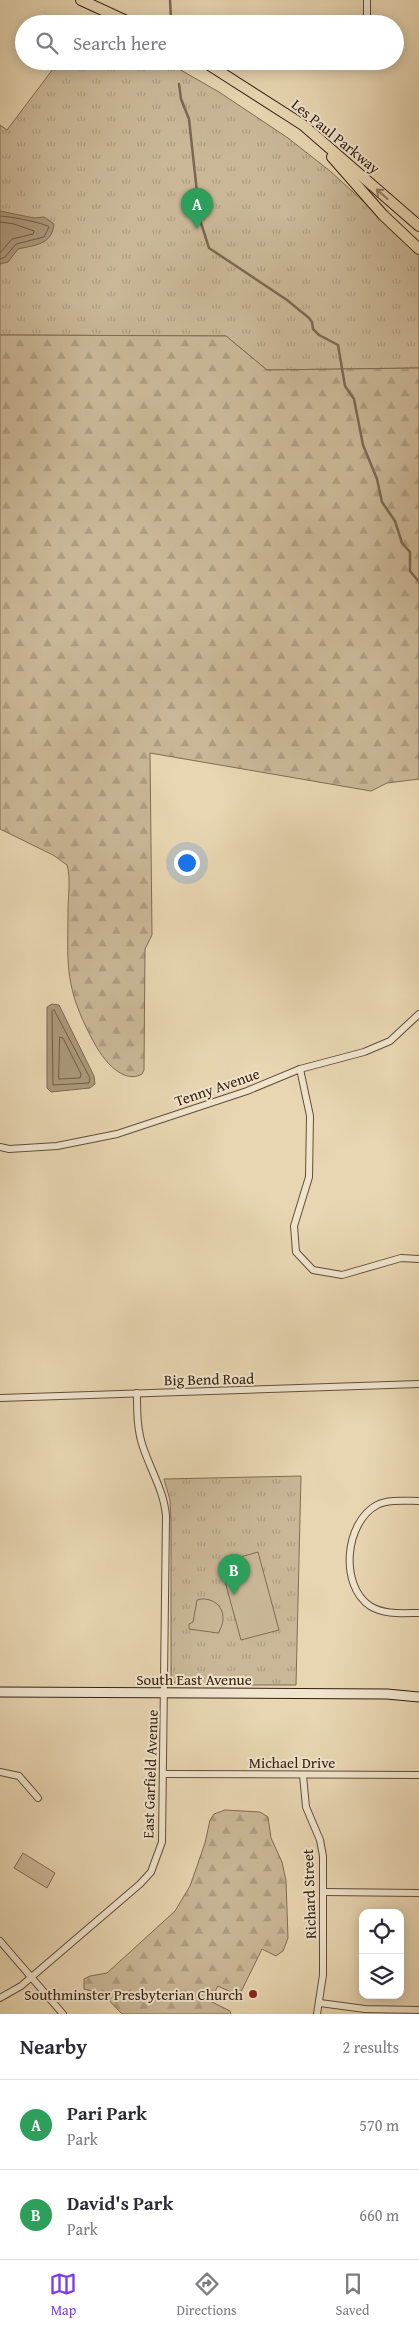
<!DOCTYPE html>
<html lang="en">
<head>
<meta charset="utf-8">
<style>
	body { margin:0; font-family:"Gentium Book Plus",serif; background:#f7f7f7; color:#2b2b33 }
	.controls { position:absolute; right:15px; bottom:15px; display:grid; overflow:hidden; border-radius:10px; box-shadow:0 2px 12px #0003 }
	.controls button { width:45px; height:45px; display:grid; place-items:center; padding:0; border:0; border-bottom:1px solid #e1e1e2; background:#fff; color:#2b2b33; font:25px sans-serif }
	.you { position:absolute; left:186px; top:862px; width:18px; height:18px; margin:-12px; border:4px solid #fff; border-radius:50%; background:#1a73e8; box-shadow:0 0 0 8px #1a73e833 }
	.badge { display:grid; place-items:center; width:32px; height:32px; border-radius:50%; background:#7c3aed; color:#fff; font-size:16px; font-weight:700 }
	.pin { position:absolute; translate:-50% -41px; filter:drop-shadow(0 1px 2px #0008) }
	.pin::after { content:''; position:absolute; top:26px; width:18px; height:15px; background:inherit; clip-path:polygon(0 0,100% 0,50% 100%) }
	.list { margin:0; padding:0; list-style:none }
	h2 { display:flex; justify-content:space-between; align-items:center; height:65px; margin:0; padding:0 20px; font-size:21px }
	h2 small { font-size:16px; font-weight:400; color:#7c7c81 }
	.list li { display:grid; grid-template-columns:32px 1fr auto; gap:15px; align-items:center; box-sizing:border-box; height:90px; padding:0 20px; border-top:1px solid #e1e1e2 }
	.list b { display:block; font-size:19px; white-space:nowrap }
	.list p { margin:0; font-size:16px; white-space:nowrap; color:#7c7c81 }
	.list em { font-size:16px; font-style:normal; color:#7c7c81 }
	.icon { flex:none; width:28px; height:28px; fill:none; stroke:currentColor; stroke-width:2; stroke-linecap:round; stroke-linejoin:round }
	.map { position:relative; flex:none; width:419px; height:2014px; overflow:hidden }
	.search { position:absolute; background:#fff; box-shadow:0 2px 12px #0003; left:15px; right:15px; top:15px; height:55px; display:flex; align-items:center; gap:12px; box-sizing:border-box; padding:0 18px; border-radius:28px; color:#7c7c81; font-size:19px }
	.sheet { height:245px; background:#fff }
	nav { display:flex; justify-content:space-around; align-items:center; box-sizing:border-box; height:70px; border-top:1px solid #e1e1e2; background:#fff; font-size:14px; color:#7c7c81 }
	nav a { display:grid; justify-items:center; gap:2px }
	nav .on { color:#7c3aed }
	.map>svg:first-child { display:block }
	.grass { fill:url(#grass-tufts); stroke:#806c54 }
	.forest { fill:url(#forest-firs); stroke:#806c54 }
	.pitch { fill:#cab797; stroke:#806c54 }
	.water { fill:#ab987b; stroke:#7c6851 }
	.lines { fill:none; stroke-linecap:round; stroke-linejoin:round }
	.shore { stroke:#705c46; stroke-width:1 }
	.stream { stroke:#7c6851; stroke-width:2.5 }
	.street-casing { stroke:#624e39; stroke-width:8 }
	.secondary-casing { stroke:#362011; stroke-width:11 }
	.primary-casing { stroke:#362011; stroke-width:12 }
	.street { stroke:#f0e4cd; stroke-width:6 }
	.secondary { stroke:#f0e4cd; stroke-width:9 }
	.primary { stroke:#e8d6b2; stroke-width:10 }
	.oneway { stroke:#8f7b62 }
	.poi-dot { fill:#8f2418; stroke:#f0e4cd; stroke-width:2 }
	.labels { text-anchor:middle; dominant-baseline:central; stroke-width:4; stroke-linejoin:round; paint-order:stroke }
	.street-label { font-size:15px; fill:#362011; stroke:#f0e4cd }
	.poi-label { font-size:15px; fill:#362011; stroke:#f0e4cd; text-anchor:end }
</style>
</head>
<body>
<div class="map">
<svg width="419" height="2014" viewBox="0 0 419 2014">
	<defs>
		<pattern id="grass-tufts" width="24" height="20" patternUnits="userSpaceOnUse" patternTransform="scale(1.25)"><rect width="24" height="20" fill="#cab797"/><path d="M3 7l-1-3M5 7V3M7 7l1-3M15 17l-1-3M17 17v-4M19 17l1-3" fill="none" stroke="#ae9d81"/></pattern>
		<pattern id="forest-firs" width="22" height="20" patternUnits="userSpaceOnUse" patternTransform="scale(1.25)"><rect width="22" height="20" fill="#cab797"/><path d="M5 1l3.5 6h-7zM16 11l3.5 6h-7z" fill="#ae9d81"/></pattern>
	</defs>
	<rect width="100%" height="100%" fill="#e8d6b2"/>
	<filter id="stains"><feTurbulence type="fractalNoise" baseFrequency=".004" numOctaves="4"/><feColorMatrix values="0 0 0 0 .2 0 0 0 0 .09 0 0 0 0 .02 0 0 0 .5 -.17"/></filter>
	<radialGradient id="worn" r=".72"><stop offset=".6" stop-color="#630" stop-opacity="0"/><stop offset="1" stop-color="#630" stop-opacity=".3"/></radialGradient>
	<g class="grass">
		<path d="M59 61H165L219 92 288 138 330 171 419 252V368L267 370 226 336 0 335V125L7 130Z"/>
		<path d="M301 1476 296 1685H176L171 1677V1520L170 1500 164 1479Z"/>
	</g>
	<g class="forest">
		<path d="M0 335 226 336 267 370 419 368V779L387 783 371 791 150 753 152 935 145 949 144 1070 142 1074C130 1081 118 1073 109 1064 99 1053 93 1041 87 1029 64 982 68 960 68 910 68 896 71 878 67 865L53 855 0 829Z"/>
		<path d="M225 1810 260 1812 268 1817 271 1838 282 1862 286 1881 288 1938 283 1951 276 1956 262 1949 239 1996 218 1986 210 2001 230 2011 231 2014H122L103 1994 84 1989V1979L90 1976 107 1973 175 1911 190 1886 196 1869 205 1843 210 1820 214 1814Z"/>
	</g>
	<g class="pitch">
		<path d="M258 1552 279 1630 241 1640 220 1563Z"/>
		<path d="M201 1599C221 1598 229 1617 218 1633L189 1629V1624L193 1622 197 1600Z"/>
		<path d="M23 1853 55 1873 47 1888 14 1868Z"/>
	</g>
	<g class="water">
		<path d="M0 211 34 218 44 217 54 224C52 245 35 245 18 249L8 262 0 264Z"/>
		<path d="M52 1004 59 1005 94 1076 95 1084 90 1088 51 1092 47 1088V1007Z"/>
	</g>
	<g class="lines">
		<g class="shore">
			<path d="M0 216C8 216 45 223 49 227L44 237 16 244 5 257 0 259"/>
			<path d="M0 222 14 224 34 231 33 234 12 239 0 253"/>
			<path d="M54 1010 90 1078 89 1083 53 1085 52 1012Z"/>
			<path d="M60 1037 63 1038 81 1074 80 1078 59 1079Z"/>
		</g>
		<g class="stream">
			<path d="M170 0 171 19"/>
			<path d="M179 84 181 99 189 119 200 220 209 248 287 300 309 318 312 322 313 329 319 335 338 345 345 386 354 399 363 445 377 479 382 502 395 521 402 543 410 552V571L419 582"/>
		</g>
		<defs>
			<g id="street">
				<path d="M367 0V23"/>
				<path d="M300 1069 310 1116 309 1177 294 1226 296 1252 313 1270 342 1275 401 1258 419 1259"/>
				<path d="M0 1147 9 1149 57 1146 117 1134 247 1091 300 1069 364 1052 390 1041 419 1014"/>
				<path d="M0 1398 419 1384"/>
				<path d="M419 1501C406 1501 389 1499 377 1505 345 1522 339 1585 370 1606 385 1615 402 1613 419 1613"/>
				<path d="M0 1772 19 1776 38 1798"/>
				<path d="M164 1774 419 1775"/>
				<path d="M303 1775 306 1807 320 1840 323 1856V1975L317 2014"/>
				<path d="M324 1892 419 1893"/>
				<path d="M0 1941 63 2014"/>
				<path d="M0 1998 21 1986 140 1884 151 1872 162 1842 166 1516C164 1491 151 1471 143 1447 137 1430 137 1411 137 1393"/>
				<path d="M320 2003 365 2009 419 2010"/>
			</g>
			<path id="secondary" d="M0 1692 387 1694 419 1697"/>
			<g id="primary">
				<path d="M81 0 133 24"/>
				<path d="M203 61 303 125 419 226"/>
				<path d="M332 157 383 215 419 249"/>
			</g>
		</defs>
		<use href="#street" class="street-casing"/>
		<use href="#secondary" class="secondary-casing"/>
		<use href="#primary" class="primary-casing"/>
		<use href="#street" class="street"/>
		<use href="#secondary" class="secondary"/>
		<use href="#primary" class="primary"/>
	</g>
	<defs><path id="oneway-shaft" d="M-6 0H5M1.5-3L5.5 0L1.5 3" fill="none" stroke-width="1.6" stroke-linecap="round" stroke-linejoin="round" transform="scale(1.25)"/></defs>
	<use class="oneway" href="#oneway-shaft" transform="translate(382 194) rotate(-139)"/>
	<circle class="poi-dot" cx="253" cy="1994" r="5"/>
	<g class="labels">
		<g class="street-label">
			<text transform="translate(336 136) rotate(39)">Les Paul Parkway</text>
			<text transform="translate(217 1087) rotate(-19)">Tenny Avenue</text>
			<text transform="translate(209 1379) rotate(-1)">Big Bend Road</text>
			<text x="194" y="1679">South East Avenue</text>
			<text x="292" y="1762">Michael Drive</text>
			<text transform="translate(150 1774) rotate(-88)">East Garfield Avenue</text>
			<text transform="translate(309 1894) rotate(-92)">Richard Street</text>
		</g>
		<g class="poi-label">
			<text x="243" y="1994">Southminster Presbyterian Church</text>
		</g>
	</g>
	<rect width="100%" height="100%" filter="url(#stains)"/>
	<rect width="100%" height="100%" fill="url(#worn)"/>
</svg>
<div class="controls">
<button><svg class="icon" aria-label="locate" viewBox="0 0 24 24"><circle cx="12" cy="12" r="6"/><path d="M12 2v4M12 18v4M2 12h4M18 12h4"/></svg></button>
<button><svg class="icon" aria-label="layers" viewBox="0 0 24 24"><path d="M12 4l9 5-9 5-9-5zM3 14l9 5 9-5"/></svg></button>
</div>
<div class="you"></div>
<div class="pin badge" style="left:197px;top:229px;background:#2e9e5b">A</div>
<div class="pin badge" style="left:234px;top:1595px;background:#2e9e5b">B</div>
<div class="search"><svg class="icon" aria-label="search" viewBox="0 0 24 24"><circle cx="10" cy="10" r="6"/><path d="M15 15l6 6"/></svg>Search here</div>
</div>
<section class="sheet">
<h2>Nearby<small>2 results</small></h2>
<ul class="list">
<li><span class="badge" style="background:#2e9e5b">A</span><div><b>Pari Park</b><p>Park</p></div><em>570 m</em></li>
<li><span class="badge" style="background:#2e9e5b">B</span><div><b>David's Park</b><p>Park</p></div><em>660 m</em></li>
</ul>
</section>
<nav>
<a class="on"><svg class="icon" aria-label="map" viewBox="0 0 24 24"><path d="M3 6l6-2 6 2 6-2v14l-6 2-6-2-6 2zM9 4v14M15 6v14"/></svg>Map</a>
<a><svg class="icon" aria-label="directions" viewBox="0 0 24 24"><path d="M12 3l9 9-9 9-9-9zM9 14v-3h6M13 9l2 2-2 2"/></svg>Directions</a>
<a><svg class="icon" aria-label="saved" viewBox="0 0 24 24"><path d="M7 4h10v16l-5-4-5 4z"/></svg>Saved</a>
</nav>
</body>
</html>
